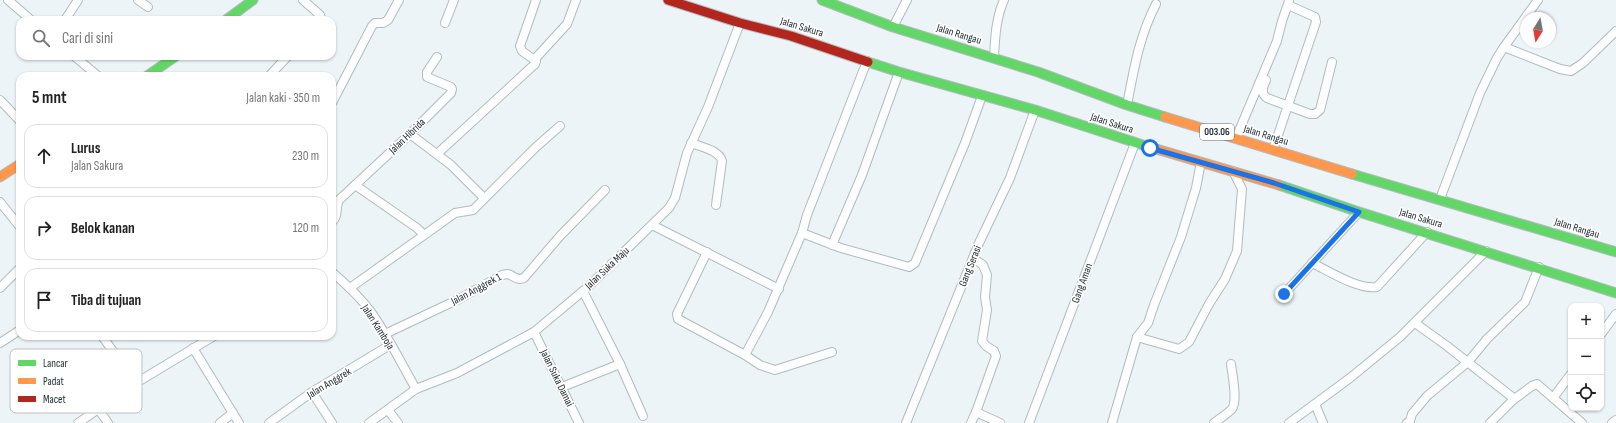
<!DOCTYPE html>
<html lang="id">
<head>
<meta charset="utf-8">
<style>
	body { margin:0; font-family:"Sofia Sans Condensed",sans-serif; background:#f2f2f2; color:#222 }
	.controls { position:absolute; right:12px; bottom:12px; display:grid; overflow:hidden; border-radius:8px; box-shadow:0 1px 3px #0004 }
	.controls button { width:36px; height:36px; display:grid; place-items:center; padding:0; border:0; border-bottom:1px solid #e0e0e0; background:#fff; color:#222; font:20px sans-serif }
	.compass { position:absolute; left:1520px; top:12px; width:36px; height:36px; border-radius:50%; background:#fff; box-shadow:0 1px 3px #0004; rotate:191deg }
	.stop { position:absolute; width:12px; height:12px; margin:-9px; border:3px solid #1a73e8; border-radius:50%; background:#fff }
	.stop.end { background:#1a73e8; border-color:#fff; box-shadow:0 1px 4px #0008 }
	.list { margin:0; padding:0; list-style:none }
	h2 { display:flex; justify-content:space-between; align-items:center; height:52px; margin:0; padding:0 16px; font-size:17px }
	h2 small { font-size:13px; font-weight:400; color:#767676 }
	.list li { display:grid; grid-template-columns:26px 1fr auto; gap:12px; align-items:center; box-sizing:border-box; height:64px; margin:0 8px 8px; padding:0 8px; border:1px solid #e0e0e0; border-radius:12px }
	.list b { display:block; font-size:15px; white-space:nowrap }
	.list p { margin:0; font-size:13px; white-space:nowrap; color:#767676 }
	.list em { font-size:13px; font-style:normal; color:#767676 }
	.icon { flex:none; width:22px; height:22px; fill:none; stroke:currentColor; stroke-width:2; stroke-linecap:round; stroke-linejoin:round }
	.map { position:relative; flex:none; width:1616px; height:423px; overflow:hidden }
	.search { position:absolute; background:#fff; box-shadow:0 1px 3px #0004; left:16px; top:16px; width:320px; height:44px; display:flex; align-items:center; gap:10px; box-sizing:border-box; padding:0 14px; border-radius:12px; color:#767676; font-size:15px }
	.panel { position:absolute; background:#fff; box-shadow:0 1px 3px #0004; left:16px; top:72px; width:320px; height:268px; border-radius:12px }
	.map>svg:first-child { display:block }
	.lines { fill:none; stroke-linecap:round; stroke-linejoin:round }
	.street-casing { stroke:#b2bbbf; stroke-width:10 }
	.fast-casing { stroke:#b2bbbf; stroke-width:11 }
	.slow-casing { stroke:#b2bbbf; stroke-width:11 }
	.jam-casing { stroke:#b2bbbf; stroke-width:11 }
	.street { stroke:#fcfdfe; stroke-width:8 }
	.fast { stroke:#63d668; stroke-width:9 }
	.slow { stroke:#ff974d; stroke-width:9 }
	.jam { stroke:#b3261e; stroke-width:9 }
	.route { stroke:#1a73e8; stroke-width:5 }
	.labels { text-anchor:middle; dominant-baseline:central; stroke-width:3.5; stroke-linejoin:round; paint-order:stroke }
	.shield { fill:#fff; stroke:#646d72; stroke-width:1 }
	.shield-label { font-size:10px; font-weight:bold; fill:#222f35 }
	.street-label { font-size:11px; fill:#222f35; stroke:#fff }
	.key { fill:#fff; stroke:#bdc1c2; stroke-width:1 }
	.key-label { font-size:11px; fill:#222f35 }
</style>
</head>
<body>
<div class="map">
<svg width="1616" height="423" viewBox="0 0 1616 423">
	<rect width="100%" height="100%" fill="#ecf4f7"/>
	<g class="lines">
		<defs>
			<g id="street">
				<path d="M8 0 31 20"/>
				<path d="M138 0 148 7"/>
				<path d="M303 0 320 15 322 20"/>
				<path d="M65 20 78 0"/>
				<path d="M445 23 454 0"/>
				<path d="M893 27 907 0"/>
				<path d="M1504 47 1538 0"/>
				<path d="M74 56 98 76"/>
				<path d="M994 58C995 37 996 18 1004 0"/>
				<path d="M534 60 567 24 576 0"/>
				<path d="M867 61 807 215 802 233 841 248 909 267 915 263 965 143 982 96"/>
				<path d="M269 76 288 56"/>
				<path d="M1266 80C1263 87 1260 93 1267 98L1310 114H1315L1320 110 1332 62"/>
				<path d="M0 100 20 121"/>
				<path d="M332 103 372 26 375 23H383L388 20 399 0"/>
				<path d="M1127 105C1134 69 1139 37 1156 4"/>
				<path d="M410 134 451 165 484 198"/>
				<path d="M1236 138 1277 41 1282 21 1289 1"/>
				<path d="M691 143C701 147 719 150 722 161L716 205"/>
				<path d="M1273 150 1316 22 1315 17 1288 5"/>
				<path d="M437 154 535 64 536 61 522 51 520 46 536 0"/>
				<path d="M355 185 417 228 423 234"/>
				<path d="M1440 199 1480 93 1497 58 1504 47 1560 69 1571 71 1583 63 1616 31"/>
				<path d="M0 202 20 227"/>
				<path d="M332 222C339 216 335 208 339 200L410 134 451 93 452 89 451 87 427 77V72L437 57"/>
				<path d="M652 225 779 289"/>
				<path d="M832 245 862 175 899 72"/>
				<path d="M707 252 677 314 678 319 745 355 760 365 775 370 832 352"/>
				<path d="M973 258 983 265 987 275 985 297 987 310 982 341 986 346 994 351 996 356 976 412"/>
				<path d="M1312 263C1329 271 1358 290 1377 287L1427 232"/>
				<path d="M332 272C346 284 360 297 371 312 388 336 401 363 416 389"/>
				<path d="M0 288 20 268"/>
				<path d="M350 288 455 213 473 210 536 147 560 126"/>
				<path d="M583 291 620 364 643 416"/>
				<path d="M1284 294 1359 212"/>
				<path d="M1415 323 1447 346 1512 397 1513 400 1490 423"/>
				<path d="M534 332 579 423"/>
				<path d="M385 334 459 299 502 275 508 274C514 276 517 281 524 278L560 236 605 190"/>
				<path d="M1601 334 1616 314"/>
				<path d="M102 336 136 383"/>
				<path d="M1137 337 1179 349 1189 342 1209 304 1225 279 1237 251 1242 189 1233 171"/>
				<path d="M0 343 20 330"/>
				<path d="M193 348 239 423"/>
				<path d="M745 355 768 312 802 233"/>
				<path d="M562 387 620 364"/>
				<path d="M312 392 332 423"/>
				<path d="M1553 398 1571 374"/>
				<path d="M1513 400 1532 386 1537 384 1582 423"/>
				<path d="M1315 404 1323 423"/>
				<path d="M99 410 108 423"/>
				<path d="M388 410 398 423"/>
				<path d="M78 423 136 383 214 336"/>
				<path d="M220 423 233 413"/>
				<path d="M269 423 312 392 390 345"/>
				<path d="M369 423 416 389 457 373 534 332 589 286 669 208 675 198 687 153 708 107 740 23"/>
				<path d="M906 423 979 243 1010 178 1035 110"/>
				<path d="M971 423 976 412 1000 423"/>
				<path d="M1029 423 1135 143"/>
				<path d="M1112 423 1137 337 1148 323 1154 305 1181 237 1196 188 1201 162"/>
				<path d="M1214 423C1219 419 1227 414 1232 409 1238 400 1232 374 1231 364"/>
				<path d="M1289 423 1350 378 1400 337 1486 251"/>
				<path d="M1407 423 1410 421 1412 414 1427 396 1468 362 1487 339 1525 302 1539 267"/>
				<path d="M1612 423 1616 420"/>
			</g>
			<g id="fast">
				<path d="M822 0 893 27 1038 72 1127 105 1165 117"/>
				<path d="M226 20 253 0"/>
				<path d="M868 62 899 72 1035 110 1146 146"/>
				<path d="M147 76 176 56"/>
				<path d="M1352 174 1616 252"/>
				<path d="M1279 185 1359 212 1616 293"/>
			</g>
			<g id="slow">
				<path d="M1165 117 1352 174"/>
				<path d="M1146 146 1279 185"/>
				<path d="M0 177 20 164"/>
			</g>
			<path id="jam" d="M668 0 740 23 791 36 868 62"/>
		</defs>
		<use href="#street" class="street-casing"/>
		<use href="#fast" class="fast-casing"/>
		<use href="#slow" class="slow-casing"/>
		<use href="#jam" class="jam-casing"/>
		<use href="#street" class="street"/>
		<use href="#fast" class="fast"/>
		<use href="#slow" class="slow"/>
		<use href="#jam" class="jam"/>
	</g>
	<g class="lines">
		<path class="route" d="M1150 148 1274 183 1359 212 1284 294"/>
	</g>
	<g class="labels">
		<rect class="shield" x="1200" y="124" width="34" height="16" rx="3"/>
		<g class="shield-label">
			<text x="1217" y="132">003.06</text>
		</g>
		<g class="street-label">
			<text transform="translate(802 27) rotate(17)">Jalan Sakura</text>
			<text transform="translate(959 34) rotate(17)">Jalan Rangau</text>
			<text transform="translate(1112 123) rotate(18)">Jalan Sakura</text>
			<text transform="translate(1266 135) rotate(17)">Jalan Rangau</text>
			<text transform="translate(407 136) rotate(-44)">Jalan Hibrida</text>
			<text transform="translate(1421 218) rotate(17)">Jalan Sakura</text>
			<text transform="translate(1577 228) rotate(17)">Jalan Rangau</text>
			<text transform="translate(970 266) rotate(-68)">Gang Serasi</text>
			<text transform="translate(607 268) rotate(-43)">Jalan Suka Maju</text>
			<text transform="translate(1082 283) rotate(-70)">Gang Aman</text>
			<text transform="translate(476 289) rotate(-28)">Jalan Anggrek 1</text>
			<text transform="translate(378 327) rotate(57)">Jalan Kamboja</text>
			<text transform="translate(557 378) rotate(64)">Jalan Suka Damai</text>
			<text transform="translate(329 383) rotate(-31)">Jalan Anggrek</text>
		</g>
	</g>
	<rect x="10" y="349" width="132" height="64" rx="6" class="key"/>
	<rect x="18" y="360" width="18" height="6" fill="#63d668"/>
	<rect x="18" y="378" width="18" height="6" fill="#ff974d"/>
	<rect x="18" y="396" width="18" height="6" fill="#b3261e"/>
	<g class="key-label">
		<text x="43" y="367">Lancar</text>
		<text x="43" y="385">Padat</text>
		<text x="43" y="403">Macet</text>
	</g>
</svg>
<div class="controls">
<button>+</button>
<button>−</button>
<button><svg class="icon" aria-label="locate" viewBox="0 0 24 24"><circle cx="12" cy="12" r="6"/><path d="M12 2v4M12 18v4M2 12h4M18 12h4"/></svg></button>
</div>
<svg class="compass" viewBox="-18 -18 36 36"><path d="M0-13l5 13h-10z" fill="#e53935"/><path d="M0 13l5-13h-10z" fill="#767676"/></svg>
<div class="stop" style="left:1150px;top:148px"></div>
<div class="stop end" style="left:1284px;top:294px"></div>
<div class="search"><svg class="icon" aria-label="search" viewBox="0 0 24 24"><circle cx="10" cy="10" r="6"/><path d="M15 15l6 6"/></svg>Cari di sini</div>
<section class="panel">
<h2>5 mnt<small>Jalan kaki · 350 m</small></h2>
<ul class="list">
<li><svg class="icon" aria-label="ahead" viewBox="0 0 24 24"><path d="M12 20V5M6 11l6-6 6 6"/></svg><div><b>Lurus</b><p>Jalan Sakura</p></div><em>230 m</em></li>
<li><svg class="icon" aria-label="right" viewBox="0 0 24 24"><path d="M7 20v-9h11M14 6l5 5-5 5"/></svg><div><b>Belok kanan</b></div><em>120 m</em></li>
<li><svg class="icon" aria-label="arrive" viewBox="0 0 24 24"><path d="M6 21V4h12l-3 4 3 4H6"/></svg><div><b>Tiba di tujuan</b></div></li>
</ul>
</section>
</div>
</body>
</html>
